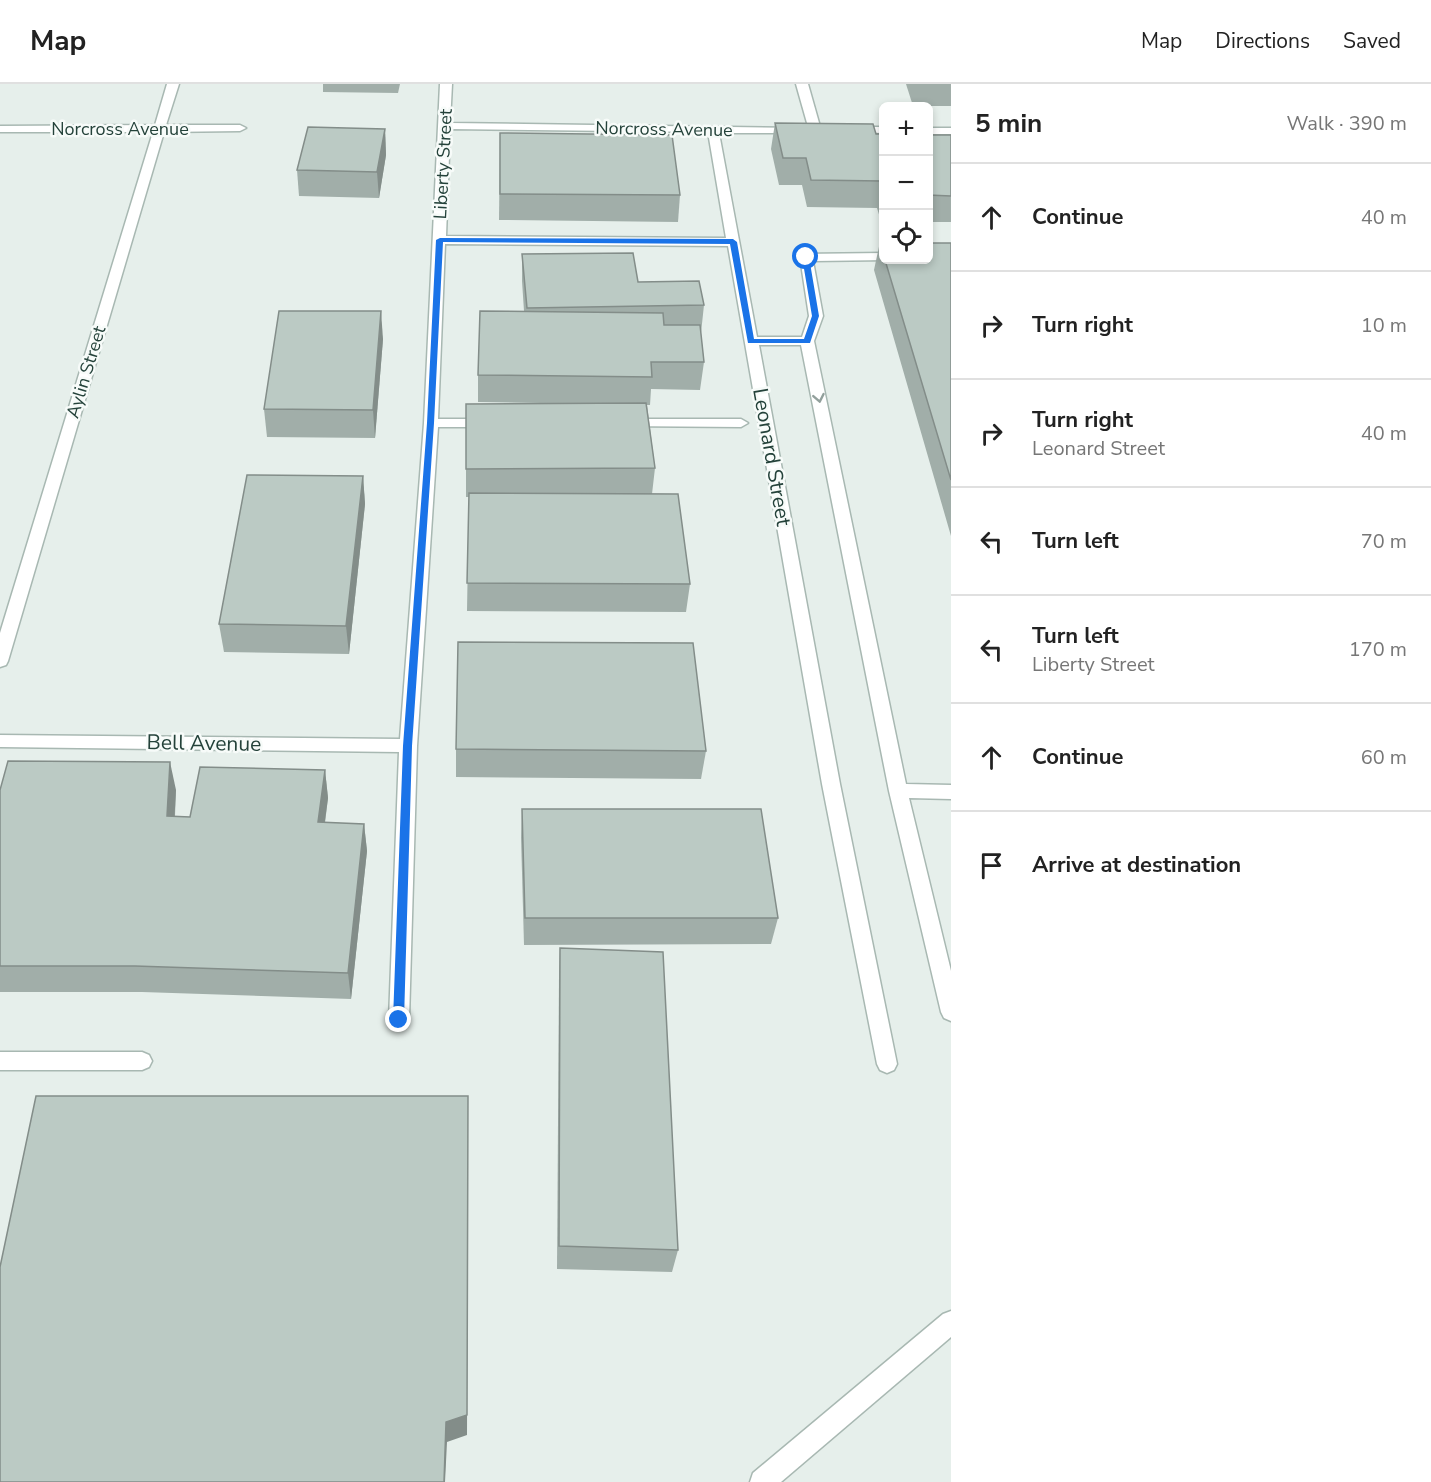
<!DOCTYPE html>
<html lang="en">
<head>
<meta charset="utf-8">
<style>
	body { margin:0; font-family:"Nunito Sans",sans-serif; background:#f6f6f6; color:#222 }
	.controls { position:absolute; right:18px; top:18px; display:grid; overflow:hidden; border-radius:9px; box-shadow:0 3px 9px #0003 }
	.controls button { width:54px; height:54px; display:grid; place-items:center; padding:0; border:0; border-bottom:2px solid #e0e0e0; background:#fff; color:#222; font:30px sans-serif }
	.stop { position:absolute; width:18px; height:18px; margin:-14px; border:4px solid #1a73e8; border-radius:50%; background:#fff }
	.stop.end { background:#1a73e8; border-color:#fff; box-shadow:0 2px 6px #0008 }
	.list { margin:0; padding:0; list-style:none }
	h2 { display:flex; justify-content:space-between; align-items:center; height:78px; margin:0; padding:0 24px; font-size:26px }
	h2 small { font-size:20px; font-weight:400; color:#767676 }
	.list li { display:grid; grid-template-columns:39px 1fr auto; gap:18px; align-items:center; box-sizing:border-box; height:108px; padding:0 24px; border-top:2px solid #e0e0e0 }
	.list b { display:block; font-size:22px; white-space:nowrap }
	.list p { margin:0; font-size:20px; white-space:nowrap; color:#767676 }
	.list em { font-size:20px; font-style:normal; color:#767676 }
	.icon { flex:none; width:33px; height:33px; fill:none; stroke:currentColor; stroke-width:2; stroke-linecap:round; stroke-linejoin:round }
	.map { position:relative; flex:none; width:951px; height:1398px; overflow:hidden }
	header { display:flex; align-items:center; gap:36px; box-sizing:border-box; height:84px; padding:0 30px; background:#fff; border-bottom:2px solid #e0e0e0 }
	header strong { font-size:28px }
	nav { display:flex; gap:33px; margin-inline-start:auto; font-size:21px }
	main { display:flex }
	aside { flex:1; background:#fff }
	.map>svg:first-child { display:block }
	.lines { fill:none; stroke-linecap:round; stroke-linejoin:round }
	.minor-casing { stroke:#a8b8b2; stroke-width:3 }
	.minor { fill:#fff; fill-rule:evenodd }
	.wall { fill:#a1aea9 }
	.shaded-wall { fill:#838d89 }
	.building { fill:#bbcac4; stroke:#838d89; stroke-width:1.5 }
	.oneway { stroke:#92a09c }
	.route { fill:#1a73e8 }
	.labels { text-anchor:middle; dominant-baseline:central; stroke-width:5; stroke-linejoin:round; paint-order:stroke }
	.far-street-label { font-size:18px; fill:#24423a; stroke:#f7fbf9 }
	.street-label { font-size:21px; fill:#24423a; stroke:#f7fbf9 }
</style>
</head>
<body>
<header>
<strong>Map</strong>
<nav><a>Map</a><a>Directions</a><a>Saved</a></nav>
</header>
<main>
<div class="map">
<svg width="951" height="1398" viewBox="0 0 951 1398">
	<rect width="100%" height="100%" fill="#e6efeb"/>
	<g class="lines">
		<defs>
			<g id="minor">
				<path d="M167 0H179L166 41H240L246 44 240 47 164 48 8 577 6 581 0 583V549L153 48H0V42L155 41Z"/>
				<path d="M440 0H452L450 39 801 44V48L797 49H719L757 253H802L809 232 800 173 801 170 884 169V176H889L813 177 823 232 814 257 906 700 951 701V715L909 714 951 887V937L944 934 941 928 889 707 801 261H759L840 700 897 980 894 986 887 989 880 986 877 980 822 700 728 162 445 160 438 335H489L496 339 489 343H438L417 662 409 936 406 942 399 945 392 942 389 936 399 668 0 663V651L400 655 424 339ZM450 45 708 48 726 154 446 152Z"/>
				<path d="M796 0H808L821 46 819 48H811L809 46Z"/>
				<path d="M852 43H884V49L848 48V44Z"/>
				<rect x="928" y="44" width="23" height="6"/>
				<path d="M624 335H741L748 339 741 343 619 342 617 339Z"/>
				<path d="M0 968H142L149 971 152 977 149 983 142 986H0Z"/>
				<path d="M951 1227V1253L781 1398H750L753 1389 943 1230Z"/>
			</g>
		</defs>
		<use href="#minor" class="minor-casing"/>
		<use href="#minor" class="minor"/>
	</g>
	<g class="wall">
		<path d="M323 0H400L398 9 323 8Z"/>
		<path d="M906 0H951V22H913Z"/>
		<path d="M775 39 884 50V137H881L877 124 807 123 802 101H779L771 65Z"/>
		<path d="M385 45 386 71 379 114 299 112 297 86Z"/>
		<path d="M500 49 680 111 678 138 499 136Z"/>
		<rect x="928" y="51" width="23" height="87"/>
		<path d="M880 158H884V176H928L951 159V452L874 186Z"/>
		<path d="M522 170 638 198 704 221 701 249 704 278 700 306 651 305 650 321H647L655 384 652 410 690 500 686 528 467 527 469 413H466V385L541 319 478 318V291L524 227 522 197Z"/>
		<path d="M383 255 375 354 267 353 264 325Z"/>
		<path d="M363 392 365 420 349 570 224 568 219 540Z"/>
		<path d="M456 665 706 667 701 695 456 693Z"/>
		<path d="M325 686 328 714 325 739 364 740 367 767 351 915 142 908H0V706H176L175 732 190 733Z"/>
		<path d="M522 725 778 834 771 860 524 861 521 753Z"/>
		<path d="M560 864 678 1166 672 1188 557 1185 559 891Z"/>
	</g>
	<g class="shaded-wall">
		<path d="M385 45 386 71 379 114 377 88Z"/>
		<path d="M381 227 383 255 375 354 373 326Z"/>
		<path d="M363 392 365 420 349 570 346 542Z"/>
		<path d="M170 678 176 706 173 760 167 732Z"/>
		<path d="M325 686 328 714 321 766 318 738Z"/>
		<path d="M364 740 367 767 351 915 348 889Z"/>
		<path d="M468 1012 467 1351 447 1358 445 1398H444L446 1338Z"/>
	</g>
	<g class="building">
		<path d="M775 39 873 40 876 50H884V101L882 97 811 96 806 74H783Z"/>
		<path d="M308 43 385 45 377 88 297 86Z"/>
		<path d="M500 49 672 51 680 111 500 110Z"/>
		<path d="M928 51H951V112L928 111Z"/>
		<path d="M880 158H884V170Z"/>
		<path d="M928 159H951V396L885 176H928Z"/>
		<path d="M633 169 638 198 699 197 704 221 527 224 522 170Z"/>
		<path d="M279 227H381L373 326 264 325Z"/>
		<path d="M480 227 663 229 664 241H700L704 278H651L652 293 478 291Z"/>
		<path d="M646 319 655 384 466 385V320Z"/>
		<path d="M247 391 363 392 346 542 219 540Z"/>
		<path d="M469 409 678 410 690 500 467 499Z"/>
		<path d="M458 558 693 559 706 667 456 665Z"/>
		<path d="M8 677 170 678 167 732 190 733 200 683 325 686 318 738 364 740 348 889 135 882H0V706Z"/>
		<path d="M522 725H761L778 834H525Z"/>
		<path d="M560 864 663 868 678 1166 559 1162Z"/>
		<path d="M36 1012H468L467 1331 446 1338 444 1398H0V1183Z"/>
	</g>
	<defs><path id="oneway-chevron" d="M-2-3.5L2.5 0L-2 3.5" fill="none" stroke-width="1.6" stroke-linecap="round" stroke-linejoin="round" transform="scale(1.5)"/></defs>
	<use class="oneway" href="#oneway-chevron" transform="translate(819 314) rotate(79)"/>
	<path class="route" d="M440 154 733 155 737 158 754 255H804L812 232 802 173 806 171 809 173 819 232 810 259H748L730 160 443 158 434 339 412 662 404 936 399 941 393 936 403 662 427 339 436 156Z"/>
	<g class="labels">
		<g class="far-street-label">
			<text x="120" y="45">Norcross Avenue</text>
			<text transform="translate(664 45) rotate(1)">Norcross Avenue</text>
			<text transform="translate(443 80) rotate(-87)">Liberty Street</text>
			<text transform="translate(86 288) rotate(-73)">Aylin Street</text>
		</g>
		<g class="street-label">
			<text transform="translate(772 373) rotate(80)">Leonard Street</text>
			<text transform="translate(204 659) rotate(1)">Bell Avenue</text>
		</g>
	</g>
</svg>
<div class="controls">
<button>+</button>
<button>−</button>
<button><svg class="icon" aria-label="locate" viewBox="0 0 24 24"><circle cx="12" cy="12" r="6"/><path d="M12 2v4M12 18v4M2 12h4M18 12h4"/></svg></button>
</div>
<div class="stop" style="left:806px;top:173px"></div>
<div class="stop end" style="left:399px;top:936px"></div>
</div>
<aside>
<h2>5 min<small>Walk · 390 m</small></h2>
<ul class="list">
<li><svg class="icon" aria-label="ahead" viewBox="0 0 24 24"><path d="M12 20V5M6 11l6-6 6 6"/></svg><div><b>Continue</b></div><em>40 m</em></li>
<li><svg class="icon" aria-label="right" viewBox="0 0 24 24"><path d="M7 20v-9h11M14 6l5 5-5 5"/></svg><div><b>Turn right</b></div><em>10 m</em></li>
<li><svg class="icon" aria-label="right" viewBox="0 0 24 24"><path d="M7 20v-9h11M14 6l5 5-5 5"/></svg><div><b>Turn right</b><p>Leonard Street</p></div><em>40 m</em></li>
<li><svg class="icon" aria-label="left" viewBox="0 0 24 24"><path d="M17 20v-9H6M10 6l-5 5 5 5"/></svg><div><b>Turn left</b></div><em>70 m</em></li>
<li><svg class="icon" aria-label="left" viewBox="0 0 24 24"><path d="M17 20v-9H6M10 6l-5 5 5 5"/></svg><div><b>Turn left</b><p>Liberty Street</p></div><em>170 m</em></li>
<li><svg class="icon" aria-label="ahead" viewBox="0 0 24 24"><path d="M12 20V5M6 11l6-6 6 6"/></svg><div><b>Continue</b></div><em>60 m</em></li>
<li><svg class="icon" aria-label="arrive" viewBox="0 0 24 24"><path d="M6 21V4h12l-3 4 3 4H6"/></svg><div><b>Arrive at destination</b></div></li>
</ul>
</aside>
</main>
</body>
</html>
